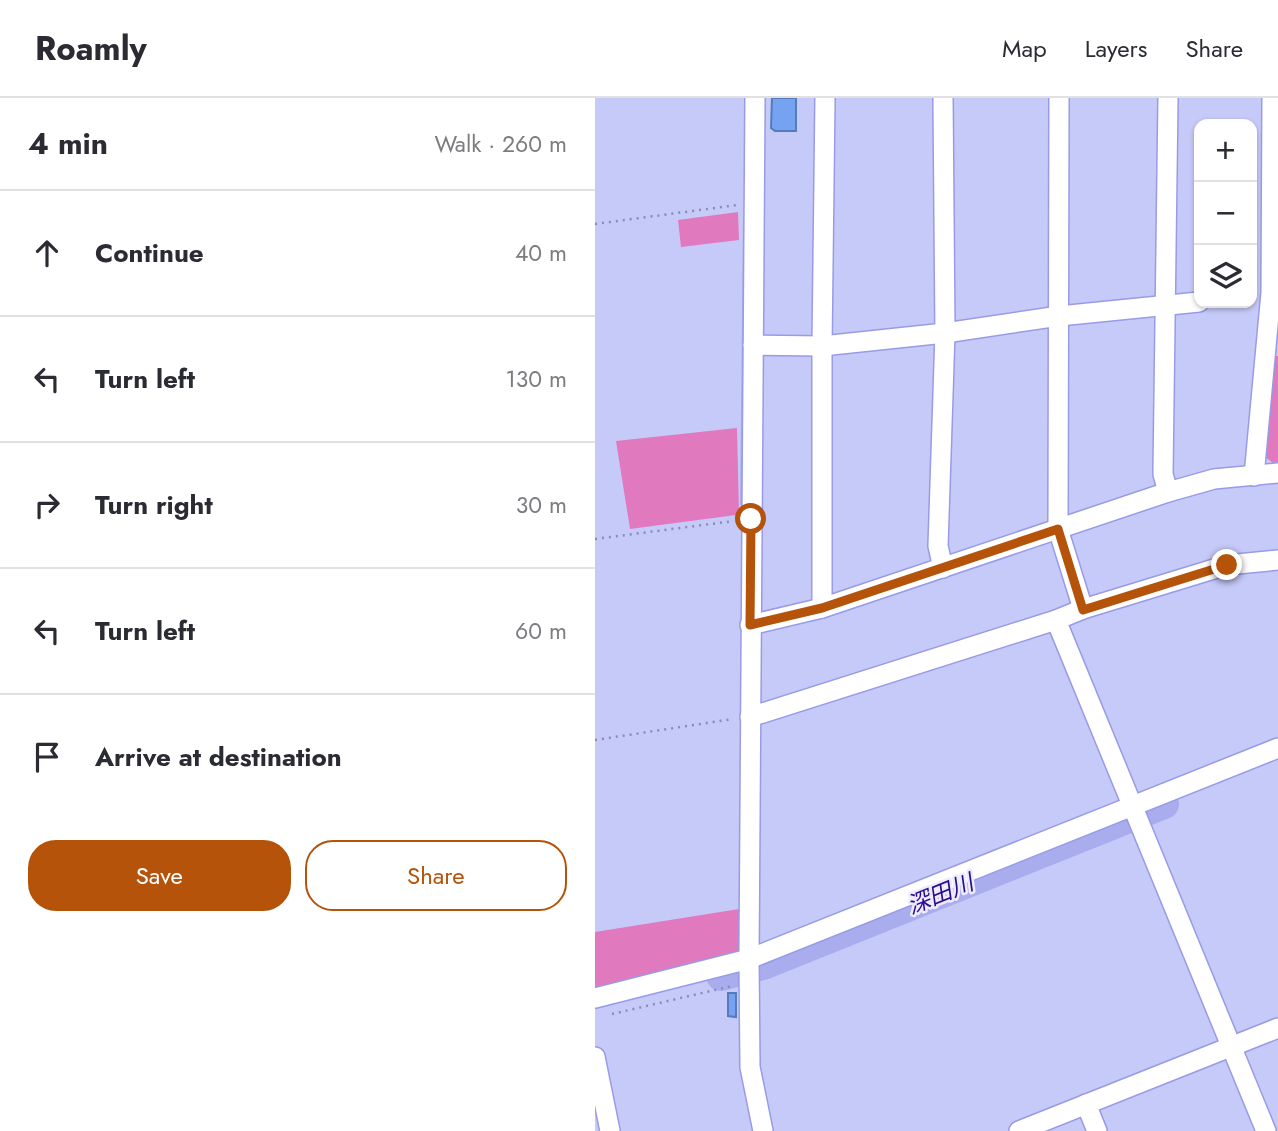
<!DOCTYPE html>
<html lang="en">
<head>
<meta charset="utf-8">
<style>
	body { margin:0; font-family:Jost,"Noto Sans JP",sans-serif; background:#f2f2f3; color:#2b2b33 }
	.controls { position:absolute; right:21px; top:21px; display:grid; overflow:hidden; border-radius:14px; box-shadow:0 2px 5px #0004 }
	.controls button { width:63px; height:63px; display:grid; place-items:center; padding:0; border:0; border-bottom:2px solid #e1e1e2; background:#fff; color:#2b2b33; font:35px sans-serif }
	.stop { position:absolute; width:21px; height:21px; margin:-16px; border:5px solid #b45309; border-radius:50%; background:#fff }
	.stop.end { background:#b45309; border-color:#fff; box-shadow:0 2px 7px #0008 }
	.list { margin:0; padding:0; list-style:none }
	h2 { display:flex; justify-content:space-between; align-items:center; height:91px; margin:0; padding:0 28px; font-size:30px }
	h2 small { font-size:23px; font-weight:400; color:#7c7c81 }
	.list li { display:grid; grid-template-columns:46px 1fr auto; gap:21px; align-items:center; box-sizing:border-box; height:126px; padding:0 28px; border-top:2px solid #e1e1e2 }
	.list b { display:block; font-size:26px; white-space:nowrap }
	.list em { font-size:23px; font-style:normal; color:#7c7c81 }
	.actions { display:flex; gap:14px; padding:21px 28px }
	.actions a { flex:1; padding:16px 0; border:2px solid #b45309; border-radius:28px; text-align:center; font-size:24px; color:#b45309 }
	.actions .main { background:#b45309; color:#fff }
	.icon { flex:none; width:38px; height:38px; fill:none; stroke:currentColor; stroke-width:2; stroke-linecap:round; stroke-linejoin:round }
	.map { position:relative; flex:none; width:683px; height:1033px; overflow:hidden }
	header { display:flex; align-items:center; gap:42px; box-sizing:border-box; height:98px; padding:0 35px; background:#fff; border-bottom:2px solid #e1e1e2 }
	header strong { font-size:33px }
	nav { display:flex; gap:38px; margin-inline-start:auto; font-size:24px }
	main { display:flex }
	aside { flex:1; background:#fff }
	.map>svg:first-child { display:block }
	.green { fill:#e179be }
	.water { fill:#a9adee }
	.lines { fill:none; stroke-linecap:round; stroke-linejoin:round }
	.river { stroke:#a9adee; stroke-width:30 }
	.building { fill:#76a3f1; stroke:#567bbc; stroke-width:2 }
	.minor-casing { stroke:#989be6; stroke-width:22 }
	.path { stroke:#898cb4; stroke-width:2.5; stroke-dasharray:2 5; stroke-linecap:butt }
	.minor { stroke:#fff; stroke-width:19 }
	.route { stroke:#b45309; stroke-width:9 }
	.labels { text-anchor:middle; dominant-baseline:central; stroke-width:5; stroke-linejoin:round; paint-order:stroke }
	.water-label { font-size:23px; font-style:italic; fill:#2e098e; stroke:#ebedfd }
</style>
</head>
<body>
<header>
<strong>Roamly</strong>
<nav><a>Map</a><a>Layers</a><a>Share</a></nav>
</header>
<main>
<aside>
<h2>4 min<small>Walk · 260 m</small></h2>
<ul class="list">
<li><svg class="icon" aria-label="ahead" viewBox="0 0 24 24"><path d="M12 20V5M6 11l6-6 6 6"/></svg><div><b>Continue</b></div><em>40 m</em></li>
<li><svg class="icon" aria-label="left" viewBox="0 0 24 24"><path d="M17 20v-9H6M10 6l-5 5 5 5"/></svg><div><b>Turn left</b></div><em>130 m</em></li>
<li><svg class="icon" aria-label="right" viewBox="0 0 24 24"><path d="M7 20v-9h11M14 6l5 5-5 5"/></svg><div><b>Turn right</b></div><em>30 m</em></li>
<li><svg class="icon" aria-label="left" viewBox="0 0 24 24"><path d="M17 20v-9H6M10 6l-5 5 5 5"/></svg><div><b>Turn left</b></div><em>60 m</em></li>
<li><svg class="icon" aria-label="arrive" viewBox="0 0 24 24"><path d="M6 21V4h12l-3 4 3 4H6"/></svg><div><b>Arrive at destination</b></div></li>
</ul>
<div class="actions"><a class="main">Save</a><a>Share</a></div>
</aside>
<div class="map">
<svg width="683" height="1033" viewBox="0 0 683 1033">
	<rect width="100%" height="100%" fill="#c6caf8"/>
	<g class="green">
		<path d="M143 114 144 142 86 149 83 122Z"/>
		<path d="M679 258H683V367H681L670 359Z"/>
		<path d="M142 330 144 414 141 417 35 431 21 343Z"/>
		<path d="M144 811 146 859 0 896V834Z"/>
	</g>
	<path class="water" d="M148 121H151L148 407H145Z"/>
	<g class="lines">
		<path class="river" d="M126 878 168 867 569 706"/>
	</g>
	<g class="building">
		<path d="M177 0H201V33H180L176 30Z"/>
		<path d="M133 895H141V919L133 918Z"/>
	</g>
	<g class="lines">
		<defs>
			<g id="minor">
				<path d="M160 0 154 861 155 969 168 1033"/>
				<path d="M348 0 350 235 343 448 348 470"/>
				<path d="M464 0 463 431 488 511"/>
				<path d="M573 0 568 376 573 394"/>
				<path d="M158 247 227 248 350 235 464 218 604 204"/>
				<path d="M659 378 676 195 677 0"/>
				<path d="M227 510V248L230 0"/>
				<path d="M461 522 671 1033"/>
				<path d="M155 527 227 510 573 394 619 381 683 375"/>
				<path d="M155 619 461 522 488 511 632 467 683 462"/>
				<path d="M0 900 154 861 683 650"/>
				<path d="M0 959 15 1033"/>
				<path d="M491 1006 502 1033"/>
				<path d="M424 1033 683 930"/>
			</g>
		</defs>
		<use href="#minor" class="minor-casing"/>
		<g class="path">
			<path d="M0 126 142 107"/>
			<path d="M0 441 139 423"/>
			<path d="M0 642 138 621"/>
			<path d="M17 916 137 888"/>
		</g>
		<use href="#minor" class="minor"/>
	</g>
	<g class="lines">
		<path class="route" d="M156 421 155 527 227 510 463 431 488 512 632 467"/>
	</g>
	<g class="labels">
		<g class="water-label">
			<text transform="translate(345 796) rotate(-22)">深田川</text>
		</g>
	</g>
</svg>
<div class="controls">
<button>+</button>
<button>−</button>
<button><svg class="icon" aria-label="layers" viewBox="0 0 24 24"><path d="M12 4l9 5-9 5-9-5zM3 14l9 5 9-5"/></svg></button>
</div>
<div class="stop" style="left:156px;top:421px"></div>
<div class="stop end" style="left:632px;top:467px"></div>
</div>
</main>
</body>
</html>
